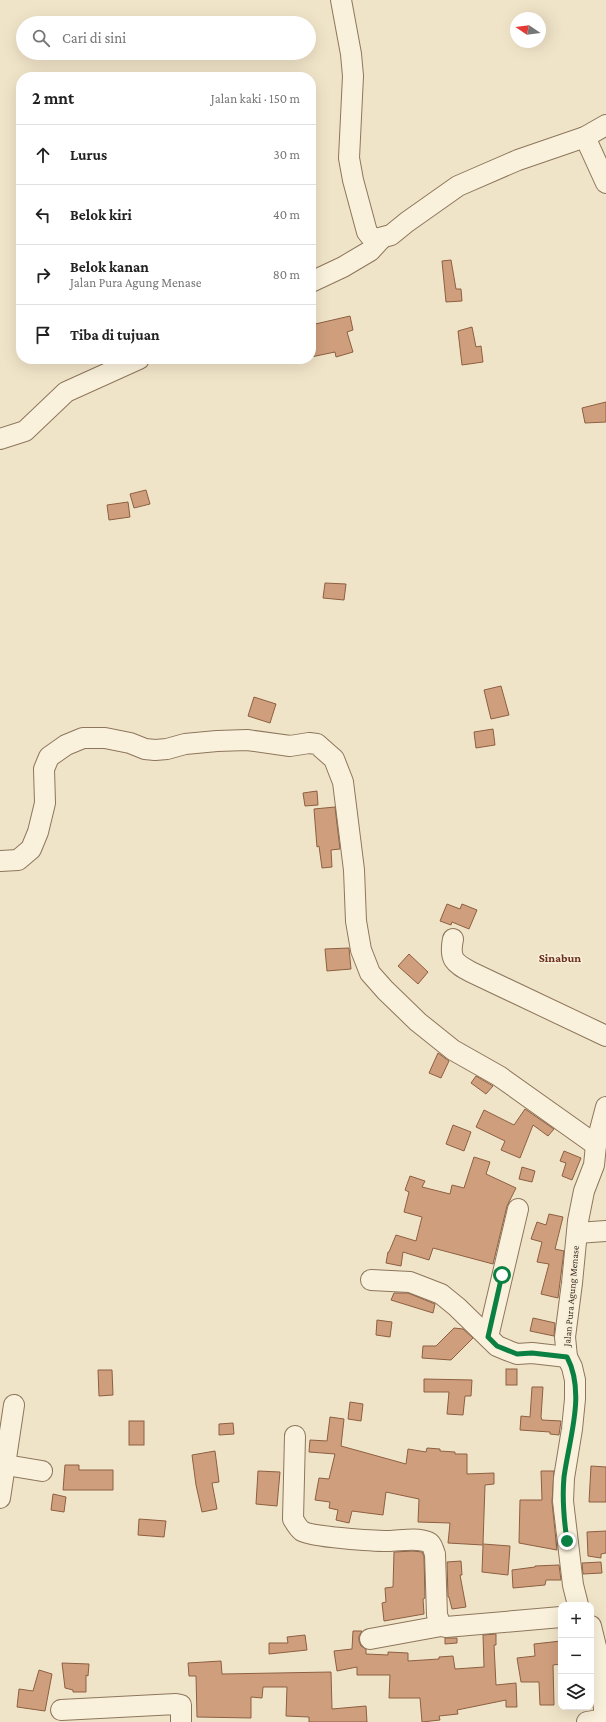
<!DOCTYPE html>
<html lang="id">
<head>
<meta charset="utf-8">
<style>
	body { margin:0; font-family:"Crimson Pro",serif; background:#f6f6f6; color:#222 }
	.controls { position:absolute; right:12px; bottom:12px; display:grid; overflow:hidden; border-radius:8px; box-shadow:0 4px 16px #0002 }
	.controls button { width:36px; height:36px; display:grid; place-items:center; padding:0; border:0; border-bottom:1px solid #e0e0e0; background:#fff; color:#222; font:20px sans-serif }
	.compass { position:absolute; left:510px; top:12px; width:36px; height:36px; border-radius:50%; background:#fff; box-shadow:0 4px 16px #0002; rotate:283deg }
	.stop { position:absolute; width:12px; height:12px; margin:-9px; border:3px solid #0b8043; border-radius:50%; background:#fff }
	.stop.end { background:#0b8043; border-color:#fff; box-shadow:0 1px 4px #0008 }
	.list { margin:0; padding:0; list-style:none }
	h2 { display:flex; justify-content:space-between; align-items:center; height:52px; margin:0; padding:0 16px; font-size:17px }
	h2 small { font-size:13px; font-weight:400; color:#767676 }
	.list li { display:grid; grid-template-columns:26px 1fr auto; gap:12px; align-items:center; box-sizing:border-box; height:60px; padding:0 16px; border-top:1px solid #e0e0e0 }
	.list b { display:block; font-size:15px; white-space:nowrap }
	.list p { margin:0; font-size:13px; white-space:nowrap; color:#767676 }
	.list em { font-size:13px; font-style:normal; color:#767676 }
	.icon { flex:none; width:22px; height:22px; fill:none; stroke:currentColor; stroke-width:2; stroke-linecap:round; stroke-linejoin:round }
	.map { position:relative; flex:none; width:606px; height:1722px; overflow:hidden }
	.search { position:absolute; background:#fff; box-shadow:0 4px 16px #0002; left:16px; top:16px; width:300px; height:44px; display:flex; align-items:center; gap:10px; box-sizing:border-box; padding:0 14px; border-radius:22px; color:#767676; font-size:15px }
	.panel { position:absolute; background:#fff; box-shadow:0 4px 16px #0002; left:16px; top:72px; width:300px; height:292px; border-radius:16px }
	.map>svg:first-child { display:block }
	.building { fill:#cf9f7d; stroke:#8d5f41 }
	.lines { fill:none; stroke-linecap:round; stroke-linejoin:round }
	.minor-casing { stroke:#8d765c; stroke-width:22 }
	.minor { stroke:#faf1dc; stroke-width:20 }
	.route { stroke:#0b8043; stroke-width:5 }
	.labels { text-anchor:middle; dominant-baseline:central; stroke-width:3.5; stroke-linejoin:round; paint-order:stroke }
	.street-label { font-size:10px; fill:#3d2e20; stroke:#f7eed8 }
	.quarter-label { font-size:12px; font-weight:bold; fill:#6b2e1e; stroke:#f7eed8 }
</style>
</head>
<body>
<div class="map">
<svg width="606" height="1722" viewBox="0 0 606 1722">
	<rect width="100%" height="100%" fill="#f0e4c8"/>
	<g class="building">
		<path d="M451 260 456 289H461L462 301 446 302 442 261Z"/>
		<path d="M350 316 353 330 347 332 353 352 336 357 335 352 311 357V325Z"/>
		<path d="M472 327 476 347 481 346 483 362 462 365 458 331Z"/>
		<path d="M606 402V422L585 423 582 408Z"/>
		<path d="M146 490 150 504 134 508 130 494Z"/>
		<path d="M128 502 130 517 109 520 107 505Z"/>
		<path d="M325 583 346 584 344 600 323 598Z"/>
		<path d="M501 686 509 715 491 719 484 690Z"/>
		<path d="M254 697 276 704 270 723 248 716Z"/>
		<path d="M493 729 495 745 476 748 474 732Z"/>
		<path d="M317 791 318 805 305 806 303 793Z"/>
		<path d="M335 807 340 849 331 850 332 867 322 868 319 846 317 847 314 809Z"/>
		<path d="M447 904 460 909 462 904 477 910 469 929 452 922 451 925 440 921Z"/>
		<path d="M349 948 351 969 327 971 325 949Z"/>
		<path d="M409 954 428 972 418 984 398 966Z"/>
		<path d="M438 1053 449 1061 441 1078 429 1073Z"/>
		<path d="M476 1076 493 1086 486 1094 471 1083Z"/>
		<path d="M525 1109 554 1129 548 1136 533 1125 520 1158 501 1150 505 1141 476 1127 484 1110 514 1125Z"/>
		<path d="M453 1125 471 1132 464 1151 446 1144Z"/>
		<path d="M564 1151 581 1158 572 1180 562 1176 566 1163 560 1161Z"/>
		<path d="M474 1157 490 1162 486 1174 516 1188 507 1206 493 1264 433 1248 429 1260 403 1252 401 1266 386 1263 388 1252H389L396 1235 416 1241 422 1217 404 1212 409 1192 405 1190 410 1176 425 1181 422 1187 450 1194 452 1185 464 1188Z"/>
		<path d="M522 1167 535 1171 532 1182 519 1179Z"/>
		<path d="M549 1214 563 1217 555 1249 564 1251 558 1298 541 1294 549 1264 537 1262 542 1242 531 1239 537 1222 546 1225Z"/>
		<path d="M394 1293H408L435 1304 433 1313 391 1300Z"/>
		<path d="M533 1318 555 1323 554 1336 530 1331Z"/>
		<path d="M377 1320 392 1322 390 1337 376 1335Z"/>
		<path d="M454 1328 463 1329 473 1338 451 1360 422 1358 423 1346H436Z"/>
		<rect x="506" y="1369" width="11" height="16"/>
		<path d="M98 1370H112L113 1395 99 1396Z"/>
		<path d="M424 1379 472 1380 471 1396H465L463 1415 447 1414 449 1392H424Z"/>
		<path d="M532 1387H543L541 1417 542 1420 561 1421 559 1435 550 1434V1432L520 1430 521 1416 530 1417Z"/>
		<path d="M350 1402 363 1404 361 1421 348 1419Z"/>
		<path d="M330 1417 344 1419 341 1446 406 1464 408 1449 426 1452 427 1448 440 1449V1451L455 1452V1454H467V1474L494 1473V1484L485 1485 483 1544 510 1546 508 1575 482 1572 483 1545 448 1543 450 1523 418 1522 419 1499 386 1492 383 1515 352 1511 349 1523 336 1520 338 1510 329 1508 330 1502 315 1500 319 1478 329 1479 335 1454 309 1452 310 1440 327 1441Z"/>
		<rect x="129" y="1421" width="15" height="24"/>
		<path d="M233 1423 234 1434 219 1435V1424Z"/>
		<path d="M215 1451 219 1482 212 1483 217 1509 202 1512 196 1485 192 1455Z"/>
		<path d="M65 1465H79V1470H113V1490H63Z"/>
		<path d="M591 1466 606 1467V1502H589Z"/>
		<path d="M258 1471 280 1472 277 1506 256 1504Z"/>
		<path d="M541 1471H554L552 1502 557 1550 519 1543 520 1500H542Z"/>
		<path d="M53 1494 66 1497 64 1512 51 1510Z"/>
		<path d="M139 1519 166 1521 164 1537 138 1535Z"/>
		<path d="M606 1531V1553L601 1554V1558L588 1556 587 1532Z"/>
		<path d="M413 1551 422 1552 424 1556 425 1598 423 1599 424 1614 384 1621 382 1603 386 1602 385 1588 393 1587 394 1552Z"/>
		<path d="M461 1561 462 1575H460L466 1607 452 1609 449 1597H448L447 1562Z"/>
		<path d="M601 1562 602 1573 583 1574 582 1563Z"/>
		<path d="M559 1565 561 1580H546L545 1585 513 1588 512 1570 535 1567V1566Z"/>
		<path d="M353 1631H362L359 1636V1641L361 1646 366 1649V1654L388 1655V1652L408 1653V1661L439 1659V1657L453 1656 455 1669 484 1667 483 1635 496 1634V1645H494L496 1685 516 1683 517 1707H506V1700L457 1710 458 1714 439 1716 440 1720 422 1722 420 1698H389L390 1675H357V1667L337 1671 334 1651 352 1649Z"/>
		<path d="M305 1635 307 1650 269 1654V1643H288L287 1637Z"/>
		<path d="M445 1638H457V1643L445 1644Z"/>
		<path d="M561 1641V1664L553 1665 554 1705H540L539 1682H521L517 1658 535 1656 534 1644Z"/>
		<path d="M221 1661 222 1674 331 1672 332 1709 366 1706 367 1722H309V1717L286 1716 287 1687H263L262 1698 251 1697V1718L197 1717 196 1676H189L188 1663Z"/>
		<path d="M62 1663 89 1664 88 1676 86 1675V1692H73V1690L65 1688Z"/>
		<path d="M39 1670 52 1674 45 1711 17 1707 19 1689 33 1691Z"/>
	</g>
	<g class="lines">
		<defs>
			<g id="minor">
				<path d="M341 0 351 54 353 76 349 158 353 180 367 232 371 237 376 239 391 235 407 222 458 186 518 160 585 137 606 125"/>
				<path d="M585 137 606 183"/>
				<path d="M311 282 343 267 370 251 382 238"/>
				<path d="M0 439 25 431 66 392 139 359"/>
				<path d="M0 861 18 860 31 849 38 832 45 803 44 769 49 757 66 745 83 738H105L130 743 145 749 155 750 167 749 185 744 217 741 247 740 290 746 309 743 317 744 334 759 343 782 354 870 356 921 361 950 370 973 385 990 418 1022 453 1050 499 1076 596 1145"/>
				<path d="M453 939C449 959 454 963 471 972L606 1036"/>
				<path d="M577 1233 606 1231"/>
				<path d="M371 1280 410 1282 441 1294 457 1307 497 1346 509 1351 517 1354 532 1353 567 1357"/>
				<path d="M488 1337 518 1209"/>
				<path d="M295 1436 293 1519C296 1524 298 1528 302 1531 311 1537 375 1541 388 1541 400 1541 416 1537 428 1542 433 1544 433 1550 435 1554L437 1615 441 1626 446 1627 561 1617"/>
				<path d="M6 1465 42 1471"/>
				<path d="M0 1498 14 1405"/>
				<path d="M578 1605 573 1585 563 1501 564 1478 572 1429 575 1399V1380L572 1367 567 1357 565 1337 572 1283 578 1221 584 1191 594 1165 596 1145 606 1107"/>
				<path d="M591 1626 599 1659 605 1719"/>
				<path d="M370 1639 441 1626"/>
				<path d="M61 1710 176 1704 181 1705V1722"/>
				<path d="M587 1722 606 1719"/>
			</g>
		</defs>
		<use href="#minor" class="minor-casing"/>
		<use href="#minor" class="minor"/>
	</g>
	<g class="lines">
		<path class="route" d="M502 1275 488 1337 497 1346 517 1354 532 1353 567 1357C586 1393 569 1439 564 1477 562 1498 564 1520 567 1541"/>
	</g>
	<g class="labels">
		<g class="street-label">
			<text transform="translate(571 1296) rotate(-85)">Jalan Pura Agung Menase</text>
		</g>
		<g class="quarter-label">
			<text x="560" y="958">Sinabun</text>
		</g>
	</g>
</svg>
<div class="controls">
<button>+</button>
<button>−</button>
<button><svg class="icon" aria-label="layers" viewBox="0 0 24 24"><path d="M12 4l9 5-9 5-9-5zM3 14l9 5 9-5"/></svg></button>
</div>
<svg class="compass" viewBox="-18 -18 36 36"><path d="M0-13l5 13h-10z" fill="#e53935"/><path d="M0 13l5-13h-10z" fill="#767676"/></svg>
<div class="stop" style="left:502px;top:1275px"></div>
<div class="stop end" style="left:567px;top:1541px"></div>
<div class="search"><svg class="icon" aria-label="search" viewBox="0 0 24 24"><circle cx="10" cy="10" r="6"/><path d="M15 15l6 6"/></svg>Cari di sini</div>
<section class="panel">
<h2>2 mnt<small>Jalan kaki · 150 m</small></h2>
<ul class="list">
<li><svg class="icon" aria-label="ahead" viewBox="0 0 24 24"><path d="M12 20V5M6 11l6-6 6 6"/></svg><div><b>Lurus</b></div><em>30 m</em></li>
<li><svg class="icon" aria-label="left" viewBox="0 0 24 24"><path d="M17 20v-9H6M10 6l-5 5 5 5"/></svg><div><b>Belok kiri</b></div><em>40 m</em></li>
<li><svg class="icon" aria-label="right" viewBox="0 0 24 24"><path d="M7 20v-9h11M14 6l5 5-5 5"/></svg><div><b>Belok kanan</b><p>Jalan Pura Agung Menase</p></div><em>80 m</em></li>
<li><svg class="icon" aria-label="arrive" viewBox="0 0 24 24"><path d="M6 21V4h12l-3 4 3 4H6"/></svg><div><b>Tiba di tujuan</b></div></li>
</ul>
</section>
</div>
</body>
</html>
